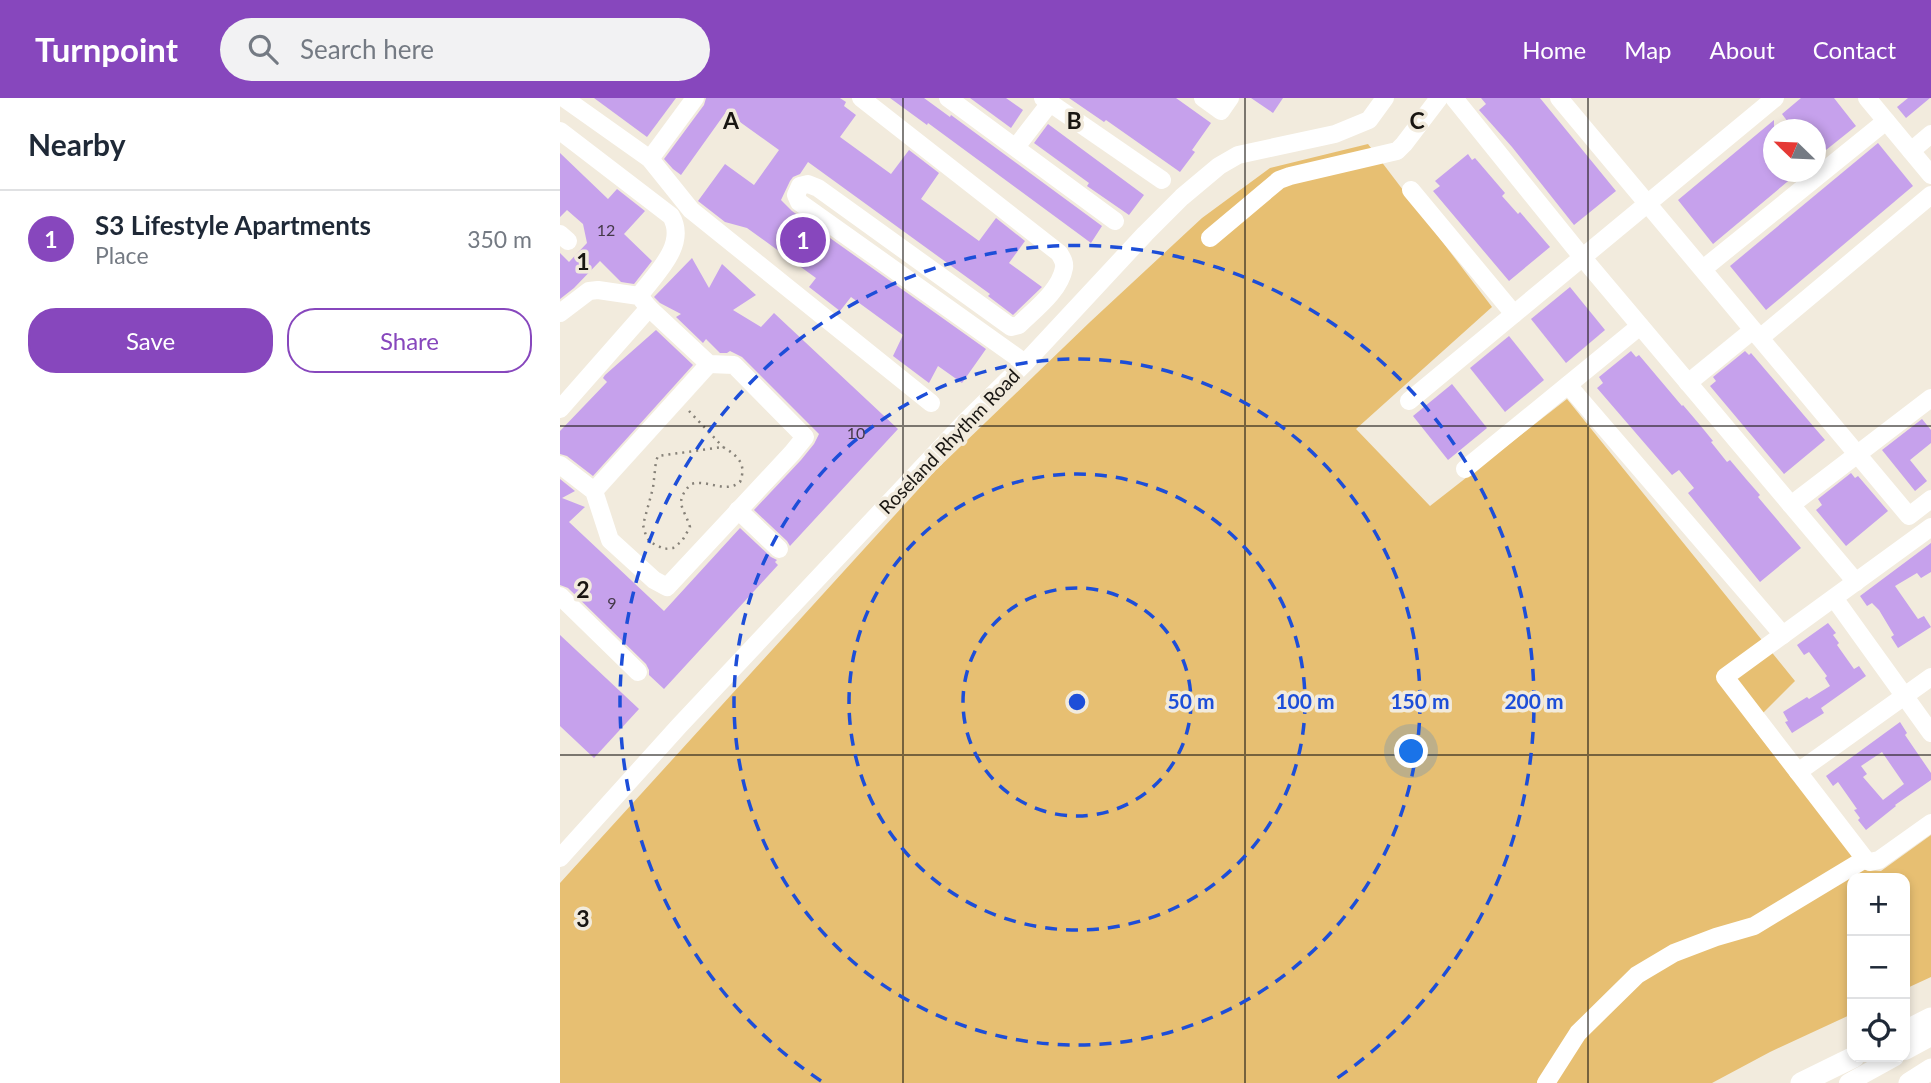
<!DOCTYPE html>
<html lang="en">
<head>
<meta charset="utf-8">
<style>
	body { margin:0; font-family:Lato,sans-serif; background:#f2f2f3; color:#1f2937 }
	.controls { position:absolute; right:21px; bottom:21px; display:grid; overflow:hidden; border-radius:14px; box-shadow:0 4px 10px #0003 }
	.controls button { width:63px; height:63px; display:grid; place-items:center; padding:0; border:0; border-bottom:2px solid #e0e1e3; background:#fff; color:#1f2937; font:35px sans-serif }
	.compass { position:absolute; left:1203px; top:21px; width:63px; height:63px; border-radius:50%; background:#fff; box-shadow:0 4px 10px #0003; rotate:293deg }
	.you { position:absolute; left:852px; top:654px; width:24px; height:24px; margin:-18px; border:5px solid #fff; border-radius:50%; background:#1a73e8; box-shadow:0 0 0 10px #1a73e833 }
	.badge { display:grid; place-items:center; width:46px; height:46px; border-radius:50%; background:#8747bd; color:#fff; font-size:23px; font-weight:700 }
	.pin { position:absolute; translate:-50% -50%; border:4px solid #fff; box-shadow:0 2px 7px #0006 }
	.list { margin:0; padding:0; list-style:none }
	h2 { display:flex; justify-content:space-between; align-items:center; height:91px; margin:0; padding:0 28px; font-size:30px }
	h2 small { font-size:23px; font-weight:400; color:#747a83 }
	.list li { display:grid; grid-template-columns:46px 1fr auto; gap:21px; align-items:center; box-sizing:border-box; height:98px; padding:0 28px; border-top:2px solid #e0e1e3 }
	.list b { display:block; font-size:26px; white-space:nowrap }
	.list p { margin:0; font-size:23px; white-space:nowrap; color:#747a83 }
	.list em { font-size:23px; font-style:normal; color:#747a83 }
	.actions { display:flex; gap:14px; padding:21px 28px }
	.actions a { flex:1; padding:16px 0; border:2px solid #8747bd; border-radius:28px; text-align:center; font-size:24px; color:#8747bd }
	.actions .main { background:#8747bd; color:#fff }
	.icon { flex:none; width:38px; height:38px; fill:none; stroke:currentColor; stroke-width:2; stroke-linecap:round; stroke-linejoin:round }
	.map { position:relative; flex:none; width:1371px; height:985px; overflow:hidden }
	header { display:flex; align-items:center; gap:42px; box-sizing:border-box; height:98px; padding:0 35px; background:#8747bd; color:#fff }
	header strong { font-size:33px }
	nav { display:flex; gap:38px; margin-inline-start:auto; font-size:24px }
	.search { width:490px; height:63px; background:#f2f2f3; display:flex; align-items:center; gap:18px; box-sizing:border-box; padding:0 24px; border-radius:38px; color:#747a83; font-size:26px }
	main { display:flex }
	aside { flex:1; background:#fff }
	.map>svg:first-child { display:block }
	.green { fill:#e7bf72 }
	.building { fill:#c6a1ec; fill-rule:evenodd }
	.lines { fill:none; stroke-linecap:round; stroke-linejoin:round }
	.path { stroke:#868178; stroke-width:2.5; stroke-dasharray:2 5; stroke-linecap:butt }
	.minor { stroke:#fff; stroke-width:18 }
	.major { stroke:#fff; stroke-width:21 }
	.grid { fill:none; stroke:#191612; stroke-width:2; stroke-opacity:0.55 }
	.ring { fill:none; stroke:#1d4ed8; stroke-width:3.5; stroke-dasharray:12 9 }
	.labels { text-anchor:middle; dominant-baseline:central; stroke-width:7; stroke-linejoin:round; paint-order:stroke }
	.number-label { font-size:16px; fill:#443948 }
	.street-label { font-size:19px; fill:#191612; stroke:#f2ebdd }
	.grid-label { font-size:23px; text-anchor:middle; font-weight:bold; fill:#191612; stroke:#f2ebdd; stroke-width:7; stroke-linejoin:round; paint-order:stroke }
	.centre { fill:#1d4ed8; stroke:#f2ebdd; stroke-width:3.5 }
	.ring-label { font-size:21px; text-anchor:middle; font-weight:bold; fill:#1d4ed8; stroke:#f2ebdd; stroke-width:7; stroke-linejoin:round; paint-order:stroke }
</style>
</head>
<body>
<header>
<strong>Turnpoint</strong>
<div class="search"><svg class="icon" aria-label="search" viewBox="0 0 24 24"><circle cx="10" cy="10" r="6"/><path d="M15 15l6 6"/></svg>Search here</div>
<nav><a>Home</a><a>Map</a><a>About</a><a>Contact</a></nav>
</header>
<main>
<aside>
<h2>Nearby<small></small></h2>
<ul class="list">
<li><span class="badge">1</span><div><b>S3 Lifestyle Apartments</b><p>Place</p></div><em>350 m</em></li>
</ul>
<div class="actions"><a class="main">Save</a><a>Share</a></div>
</aside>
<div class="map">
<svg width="1371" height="985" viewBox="0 0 1371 985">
	<rect width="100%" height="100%" fill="#f2ebdd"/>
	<path class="green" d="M808 46 932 209 796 331 870 408 1007 301 1235 583 1191 627 1305 772 1321 773 1371 737V879L1345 891V780H1292V916L1210 954 1152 985H0V785L375 373 530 224 642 120 710 70Z"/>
	<g class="building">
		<path d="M34 0H116L87 39Z"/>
		<path d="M146 0H280L286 4 284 8 296 17 280 39 331 76 349 52 379 75 361 101 419 143 436 120 465 143 449 165 482 189 453 217 428 198 430 196 248 64 240 76 233 79 230 83 221 102 232 113 426 251 402 285 378 268 369 285 333 258 343 237 291 199 280 213 249 189 256 180 187 130 165 124 138 103 165 66 194 87 219 52 166 14 121 77 113 71 104 61 144 7Z"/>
		<path d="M330 0H364L390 19 391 17 542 128 531 145 368 25 367 27Z"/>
		<path d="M410 0H446L463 12 451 30Z"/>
		<path d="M509 0H616L651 25 632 52 635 54 620 74 546 22 544 24Z"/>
		<path d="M691 0H723L713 15Z"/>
		<path d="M921 0H980L1056 93 1014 127 952 49 919 12 926 6Z"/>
		<path d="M1241 0H1274L1296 28 1256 60V32H1234L1222 16Z"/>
		<path d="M1348 0H1370L1346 20 1337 9Z"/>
		<path d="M1214 22V74H1239L1153 146 1118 102Z"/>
		<path d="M488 26 584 97 569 117 527 88 529 85 474 45Z"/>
		<path d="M1318 45 1353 88 1206 212 1170 168Z"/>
		<path d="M0 55 48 101 57 91 85 113 64 136 92 163 74 186 61 184 40 163 14 190 0 201V155L9 164 27 145 23 126 7 112 0 119Z"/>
		<path d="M908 56 912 62 915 60 945 95 942 98 958 116 960 114 990 149 949 183 873 93 880 88 875 83Z"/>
		<path d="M132 160 149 190 162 166 196 197 173 212 201 229 214 215 338 331 230 448 227 443 194 412 241 362 254 346 259 336 182 259 170 253 167 255H160L146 241 143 245 116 219 121 216 100 205 94 199Z"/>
		<path d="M1010 189 1045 232 1006 265 971 221Z"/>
		<path d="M96 232 133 267 33 378 7 358 0 356V333L47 284 43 280 45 277Z"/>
		<path d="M949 238 984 282 945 314 910 270Z"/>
		<path d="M1071 253 1076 259 1079 257 1122 308 1123 307 1140 327 1153 343 1151 344 1167 364 1170 362 1186 381 1200 397 1198 399 1241 450 1200 484 1128 395 1134 390 1119 372 1112 377 1037 290 1043 285 1039 279Z"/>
		<path d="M1185 253 1189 257 1191 255 1265 342 1224 376 1150 288 1156 283 1153 279Z"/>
		<path d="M892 286 927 330 888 362 853 318Z"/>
		<path d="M1362 321 1371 332V345L1350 362 1367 383 1355 393 1322 352Z"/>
		<path d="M1291 375 1295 380 1298 378 1328 413 1286 448 1256 412 1262 407 1258 401Z"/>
		<path d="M0 381 15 393 2 400 25 409 9 424 104 513 180 430 211 459 217 462 215 464 218 467 104 591 89 577V572L86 566 8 490 0 487Z"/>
		<path d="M1371 445V474L1361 480 1357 475 1335 488 1358 521 1364 518 1371 529 1338 550 1331 539 1334 537 1319 512 1312 505 1307 508 1300 498Z"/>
		<path d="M1268 525 1276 535 1273 537 1279 545 1277 547 1294 571 1299 568 1306 578 1261 610 1264 615 1232 635 1225 624 1228 623 1223 614 1247 599 1249 601 1270 588 1265 580 1267 578 1249 554 1244 557 1237 547Z"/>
		<path d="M0 537 79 611 34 660 0 628Z"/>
		<path d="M1340 624 1347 635 1345 637 1371 675V682L1335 707 1336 708 1306 732 1298 722 1300 720 1294 712 1297 711 1278 684 1273 688 1266 678ZM1322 654 1344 686 1323 702 1303 679 1307 676 1301 668Z"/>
	</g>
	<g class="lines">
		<g class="path">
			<path d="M129 313 163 349"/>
			<path d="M163 349C178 358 187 366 180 384 165 396 148 381 131 386 113 405 124 409 130 429L122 443 113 450 104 451 90 444 86 438 83 427 93 390 96 363 98 358Z"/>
		</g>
		<g class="minor">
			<path d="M4 0 90 61 131 112 371 305"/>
			<path d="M301 0 499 155C502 160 505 164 504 170 500 193 474 212 459 227L451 229 258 90 248 86 240 88 236 97 239 104 465 265"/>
			<path d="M388 0 555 123"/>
			<path d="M483 0 602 82"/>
			<path d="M643 0 661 13 670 0"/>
			<path d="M894 0 1023 160 1296 484"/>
			<path d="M999 0 1349 418 1371 401"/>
			<path d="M1307 0 1371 77"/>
			<path d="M0 33 111 118C128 147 95 176 79 198"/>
			<path d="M456 49 490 5"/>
			<path d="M1351 53 1371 36"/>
			<path d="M90 61 135 0"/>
			<path d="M851 92 954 216"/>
			<path d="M0 136 8 143"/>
			<path d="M650 140 719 82 730 78 837 53 844 46 879 0"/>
			<path d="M1143 171 1326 23"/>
			<path d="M0 215 29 193 38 192 79 198 89 210 149 266 174 267 245 339 232 355 107 489 94 482 50 442 34 393 0 367"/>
			<path d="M1200 240 1371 97"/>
			<path d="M1128 285 1193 232"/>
			<path d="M1008 287 1223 537"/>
			<path d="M849 303 1215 0"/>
			<path d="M0 311 89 210"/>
			<path d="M905 371 1080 228"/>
			<path d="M34 393 149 266"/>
			<path d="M1231 407 1371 300"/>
			<path d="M178 412 219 451"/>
			<path d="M1371 429 1165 579 1305 761 1310 764 1319 762 1371 725"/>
			<path d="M0 498 78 574"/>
			<path d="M1274 500 1371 635"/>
			<path d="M1238 674 1371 579"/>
			<path d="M0 760 119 628 403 326 465 265 585 136 622 99 659 68 678 57 775 36 809 22 825 0"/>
			<path d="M1345 953 1371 939"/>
			<path d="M986 985 1018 935 1077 877 1114 855 1156 839 1194 828 1305 761"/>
			<path d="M1288 985 1335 959"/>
		</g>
		<g class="major">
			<path d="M1345 933 1371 920"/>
			<path d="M1241 985 1294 959"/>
			<path d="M1349 985 1371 971"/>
		</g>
	</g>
	<path class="grid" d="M343 0V985M685 0V985M1028 0V985M0 328H1371M0 657H1371"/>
	<g class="ring">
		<circle cx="517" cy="604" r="114"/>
		<circle cx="517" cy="604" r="228"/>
		<circle cx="517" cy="604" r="343"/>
		<path d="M261 983A457 457 0 1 1 773 983"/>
	</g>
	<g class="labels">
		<g class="number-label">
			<text x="46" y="131">12</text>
			<text x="296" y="334">10</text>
			<text x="52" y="504">9</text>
		</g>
		<g class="street-label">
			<text transform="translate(389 343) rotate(-46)">Roseland Rhythm Road</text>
		</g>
	</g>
	<g class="grid-label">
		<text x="171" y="31">A</text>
		<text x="514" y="31">B</text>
		<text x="857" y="31">C</text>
		<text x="23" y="172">1</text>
		<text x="23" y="500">2</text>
		<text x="23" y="829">3</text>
	</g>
	<circle cx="517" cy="604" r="10" class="centre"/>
	<g class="ring-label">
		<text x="631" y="611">50 m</text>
		<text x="745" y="611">100 m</text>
		<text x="860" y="611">150 m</text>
		<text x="974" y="611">200 m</text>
	</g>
</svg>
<div class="controls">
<button>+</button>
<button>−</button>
<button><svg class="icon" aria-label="locate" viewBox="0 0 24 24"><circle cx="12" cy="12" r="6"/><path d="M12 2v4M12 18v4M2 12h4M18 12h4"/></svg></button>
</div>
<svg class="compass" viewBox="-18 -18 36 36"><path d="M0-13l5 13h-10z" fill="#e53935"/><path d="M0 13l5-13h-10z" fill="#747a83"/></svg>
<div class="you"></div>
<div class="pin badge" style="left:243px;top:142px">1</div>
</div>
</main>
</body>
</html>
